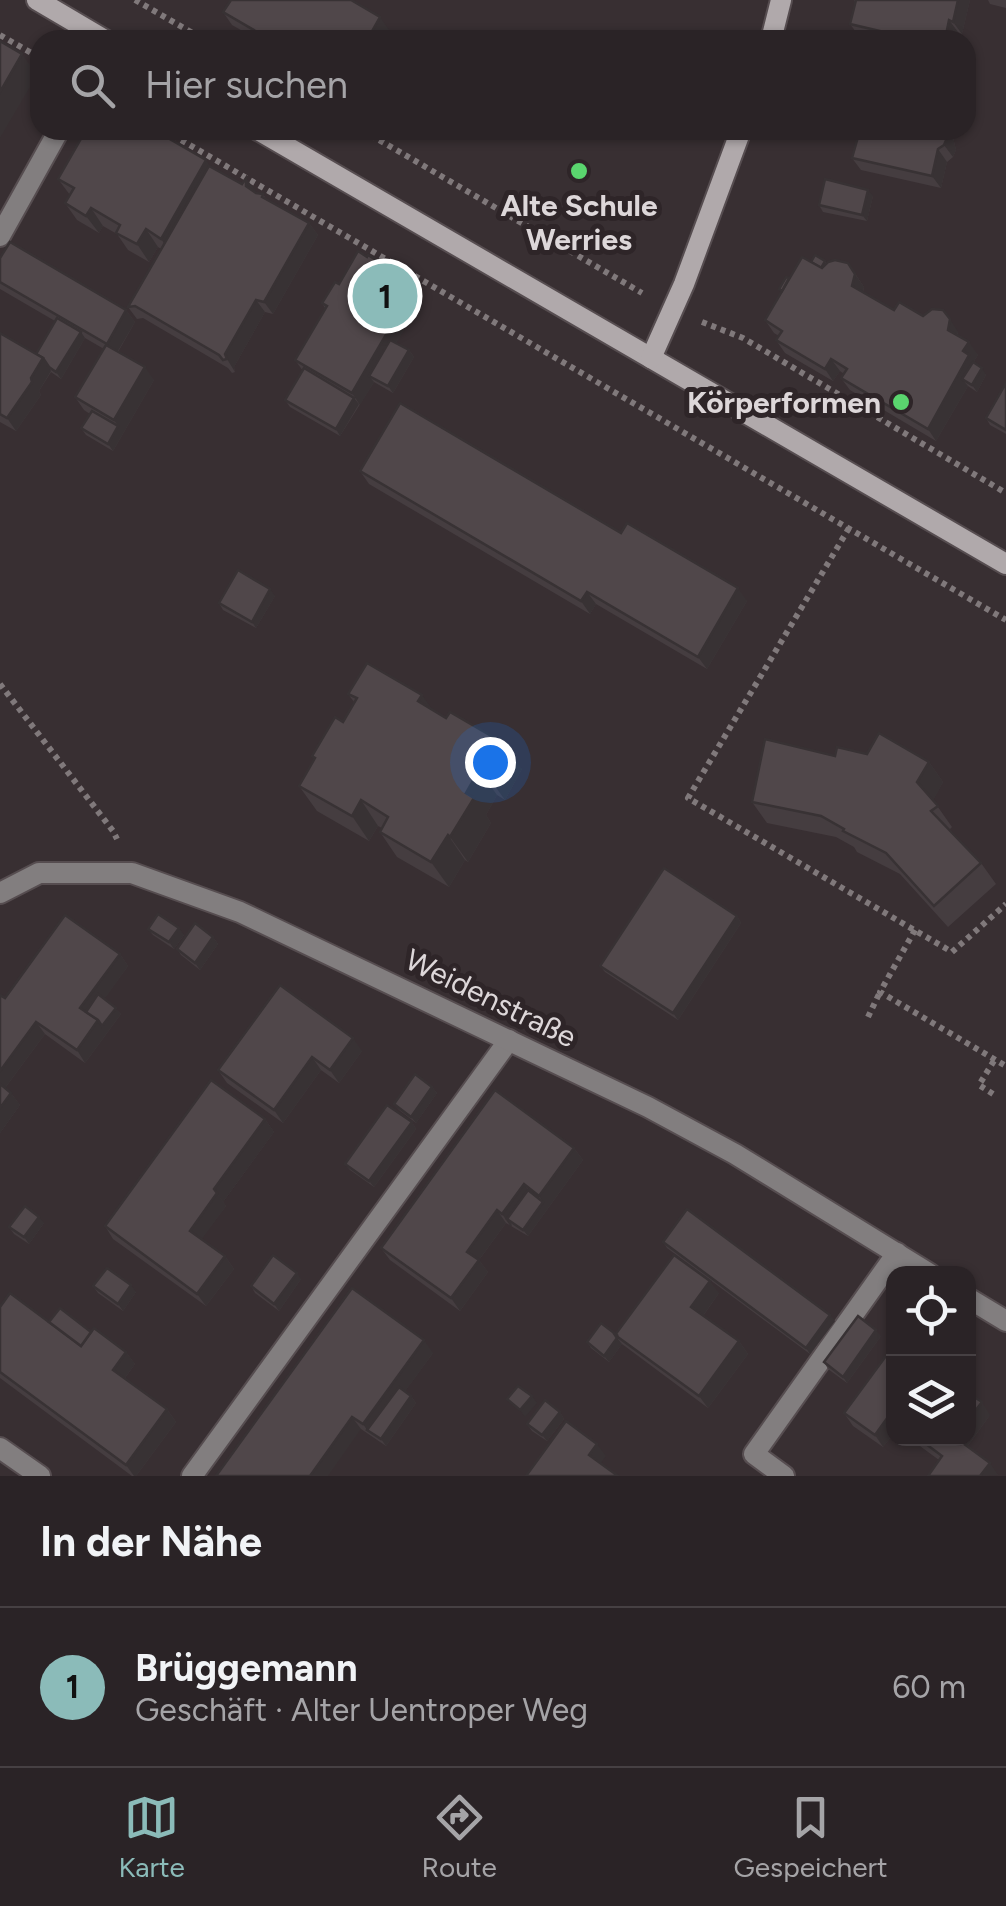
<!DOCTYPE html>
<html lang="de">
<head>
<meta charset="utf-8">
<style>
	body { margin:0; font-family:Figtree,sans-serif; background:#322b2e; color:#f1f3f6 }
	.controls { position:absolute; right:30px; bottom:30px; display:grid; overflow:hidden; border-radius:20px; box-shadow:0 2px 8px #0004 }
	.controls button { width:90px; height:90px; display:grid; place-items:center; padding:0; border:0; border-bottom:2px solid #464043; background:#2a2326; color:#f1f3f6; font:50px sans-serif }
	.you { position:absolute; left:490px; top:762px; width:35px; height:35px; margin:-25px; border:8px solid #fff; border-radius:50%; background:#1a73e8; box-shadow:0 0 0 15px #1a73e833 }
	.badge { display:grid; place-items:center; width:65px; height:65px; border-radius:50%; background:#8bbbb9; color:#111; font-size:32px; font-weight:700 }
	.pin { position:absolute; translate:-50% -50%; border:5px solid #fff; box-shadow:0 2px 10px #0006 }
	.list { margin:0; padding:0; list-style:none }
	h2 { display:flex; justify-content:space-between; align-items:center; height:130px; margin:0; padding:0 40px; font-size:42px }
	h2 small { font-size:32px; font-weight:400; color:#a5a4a7 }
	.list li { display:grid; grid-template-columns:65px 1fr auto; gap:30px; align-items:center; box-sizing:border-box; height:160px; padding:0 40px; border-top:2px solid #464043 }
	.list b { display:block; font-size:38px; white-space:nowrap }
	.list p { margin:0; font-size:32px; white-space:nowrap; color:#a5a4a7 }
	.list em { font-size:32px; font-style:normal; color:#a5a4a7 }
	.icon { flex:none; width:55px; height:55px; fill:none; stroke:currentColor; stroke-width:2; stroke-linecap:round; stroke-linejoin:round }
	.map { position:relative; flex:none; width:1006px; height:1476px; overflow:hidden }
	.search { position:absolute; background:#2a2326; box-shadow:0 2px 8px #0004; left:30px; right:30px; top:30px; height:110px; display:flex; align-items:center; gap:25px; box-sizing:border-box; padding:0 35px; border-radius:30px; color:#a5a4a7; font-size:38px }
	.sheet { height:290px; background:#2a2326 }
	nav { display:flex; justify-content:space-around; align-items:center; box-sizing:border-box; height:140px; border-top:2px solid #464043; background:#2a2326; font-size:28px; color:#a5a4a7 }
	nav a { display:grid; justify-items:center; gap:5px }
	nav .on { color:#8bbbb9 }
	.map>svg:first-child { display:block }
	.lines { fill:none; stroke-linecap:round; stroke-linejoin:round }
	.lane-casing { stroke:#564d50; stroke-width:24 }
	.street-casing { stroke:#564d50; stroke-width:24 }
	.secondary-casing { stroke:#564d50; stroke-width:24 }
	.path { stroke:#80797b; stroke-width:6; stroke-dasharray:5 5; stroke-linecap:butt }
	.lane { stroke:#827e7f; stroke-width:20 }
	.street { stroke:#827e7f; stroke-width:20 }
	.secondary { stroke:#b0a9ab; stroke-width:20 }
	.wall { fill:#453d40 }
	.shaded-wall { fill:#383234 }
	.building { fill:#50474a; stroke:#383234; stroke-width:2.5 }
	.poi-dot { fill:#5ad56e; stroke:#2e2528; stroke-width:4 }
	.labels { text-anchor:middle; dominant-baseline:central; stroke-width:10; stroke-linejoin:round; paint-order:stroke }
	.poi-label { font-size:30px; font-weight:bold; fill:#ddd7d9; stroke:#2e2528 }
	.street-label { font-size:30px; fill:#ddd7d9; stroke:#2e2528 }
</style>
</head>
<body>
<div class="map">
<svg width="1006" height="1476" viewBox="0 0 1006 1476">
	<rect width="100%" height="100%" fill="#382f32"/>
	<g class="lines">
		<defs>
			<g id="lane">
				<path d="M0 1448 40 1476"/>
				<path d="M192 1476 509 1040"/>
				<path d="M784 1476 754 1454 897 1253"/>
			</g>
			<g id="street">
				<path d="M0 236 59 130"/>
				<path d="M0 893 39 873H132L240 912 648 1107 735 1154 930 1274"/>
				<path d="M968 1298 1006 1321"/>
			</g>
			<g id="secondary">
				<path d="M37 0 105 40"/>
				<path d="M771 40 781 0"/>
				<path d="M258 130 1006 564"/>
				<path d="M651 358 684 284 741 130"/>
			</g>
		</defs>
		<use href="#lane" class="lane-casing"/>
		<use href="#street" class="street-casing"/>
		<use href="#secondary" class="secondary-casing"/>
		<g class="path">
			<path d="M135 0 205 40"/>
			<path d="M0 35 40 58"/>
			<path d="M164 130 1006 620"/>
			<path d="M362 130 642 293"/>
			<path d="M702 322 743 338 1006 493"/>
			<path d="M849 528 688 798 952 952 1006 904"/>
			<path d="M0 684 113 831 117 839"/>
			<path d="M915 930 880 992 1006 1066"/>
			<path d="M868 1017 880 992"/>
			<path d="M993 1094 979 1085 995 1059"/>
		</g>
		<use href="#lane" class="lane"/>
		<use href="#street" class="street"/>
		<use href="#secondary" class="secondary"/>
	</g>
	<g class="wall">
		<path d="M854 0H970L962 34 958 32 956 40H875L859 36 850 24 855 2Z"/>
		<path d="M988 0H1006V8L990 4Z"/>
		<path d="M223 12 389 30 383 40H258L232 25Z"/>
		<path d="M953 137 956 150 953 157 947 162 941 188 861 170 852 158Z"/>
		<path d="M210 166 242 184 246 178 255 192 263 194 266 199 309 223 318 235 273 314 265 312 234 367 235 372 232 373 228 368 143 318 137 319 128 307 161 249 158 247 149 262 128 250 117 234 103 226 99 233 77 220 65 203 70 195 58 179Z"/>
		<path d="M873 196 867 221 823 212 819 205Z"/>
		<path d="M0 258 126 310 135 322 118 352 154 380 113 451 86 435 81 428 90 414 84 410 75 397 104 349 85 338 61 379 51 372 39 391 41 395 16 431 0 422V333L36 354 55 321 0 289Z"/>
		<path d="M825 261 827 264 848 263 864 287 863 292 894 310 923 316 958 332V336L978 355 974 361 986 375 977 392 968 386 936 441 850 390 841 378 844 374 840 371 833 381 785 353 776 340 779 336 774 333 765 320 781 292 779 289 789 278 811 262Z"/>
		<path d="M339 284 423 297 396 343 409 350 414 357 393 393 374 382 340 436 290 407 285 400 303 371 295 360 325 308 322 303Z"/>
		<path d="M1006 383V434L990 425 986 418Z"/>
		<path d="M360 471 621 533 747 601 707 669 596 604 590 614 369 484Z"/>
		<path d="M275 596 256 628 223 610 219 603Z"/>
		<path d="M348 694 432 710 522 769 505 800 497 795 486 815 491 823 468 862 465 860 449 887 397 857 380 832 382 828 378 826 369 841 317 811 299 786 315 759 312 756 343 722 354 702Z"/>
		<path d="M867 754 929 762 943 782 933 800 952 827 949 830 981 863 996 884 948 927 900 874 857 852 854 847 836 837 767 823 752 802 835 756Z"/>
		<path d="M737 916 741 923 678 1020 605 972 600 966Z"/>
		<path d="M148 929 184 935 174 949 153 935Z"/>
		<path d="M213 937 218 944 200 970 181 955 177 949Z"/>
		<path d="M120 954 128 966 104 999 121 1014 85 1063 45 1034 5 1088 11 1093 20 1105 0 1133 5 998Z"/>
		<path d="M362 1051 339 1083 321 1070 283 1123 227 1083 218 1070Z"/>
		<path d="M432 1087 437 1093 416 1123 399 1110 394 1104Z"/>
		<path d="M265 1119 274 1132 223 1202 226 1206 201 1239 225 1256 234 1269 206 1306 113 1239 105 1226Z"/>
		<path d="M412 1122 416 1129 374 1187 350 1170 345 1164Z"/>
		<path d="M574 1148 583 1160 528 1236 506 1223 479 1260 488 1272 460 1311 390 1260 381 1248Z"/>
		<path d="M44 1223 29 1244 14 1234 9 1227Z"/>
		<path d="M663 1242 835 1321 810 1354 667 1248Z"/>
		<path d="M301 1279 279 1311 255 1293 251 1286Z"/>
		<path d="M93 1286 136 1292 123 1311 98 1293Z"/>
		<path d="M719 1293 703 1316 739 1341 748 1354 708 1408 622 1344 609 1362 591 1348 587 1342 616 1334Z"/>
		<path d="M0 1307 49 1322 91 1332 126 1352 135 1364 125 1378 167 1409 176 1422 136 1476H132L0 1378Z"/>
		<path d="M881 1336 847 1383 828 1369 824 1362Z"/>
		<path d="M894 1345V1433L883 1447 853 1426 844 1413Z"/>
		<path d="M433 1353 405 1391 411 1396 416 1403 386 1446 361 1429 216 1476Z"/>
		<path d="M560 1412 564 1419 547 1441 532 1431 527 1424Z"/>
		<path d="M990 1415 967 1447 998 1475 939 1460 909 1438H968Z"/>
	</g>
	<g class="shaded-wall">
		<path d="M958 0H970L962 34 953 22Z"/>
		<path d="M380 17 389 30 383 40H367Z"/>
		<path d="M949 20 958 32 956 40H945Z"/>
		<path d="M22 54 37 75 0 138V92Z"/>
		<path d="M945 130H954L953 137 956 150 953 157 944 145Z"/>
		<path d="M938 149 947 162 941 188 932 176Z"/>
		<path d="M206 160 218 178 173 256 161 239Z"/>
		<path d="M246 178 255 190 254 199 246 186Z"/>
		<path d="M868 190 873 196 867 221 862 215Z"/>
		<path d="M91 208 103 226 99 233 86 216Z"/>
		<path d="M309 223 318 235 273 314 264 302Z"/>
		<path d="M146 229 158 247 149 262 137 244Z"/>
		<path d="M855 274 864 287 861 299 852 286Z"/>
		<path d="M415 285 423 297 376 379 369 376 374 382 360 405 352 393Z"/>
		<path d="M256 300 265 312 234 367 235 372 227 359 225 354Z"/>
		<path d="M126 310 135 322 115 356 107 344Z"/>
		<path d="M950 319 958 332 956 343 948 330Z"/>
		<path d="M81 332 85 338 61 379 56 372Z"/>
		<path d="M969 342 978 355 974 361 978 367 962 379 968 386 936 441 928 429 963 351Z"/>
		<path d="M409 350 414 357 393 393 388 386Z"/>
		<path d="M43 358 51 371 39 391 41 395 16 431 7 418Z"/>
		<path d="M831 359 840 371 833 381 825 369Z"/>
		<path d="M145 367 154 380 113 451 108 444 118 426 114 420Z"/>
		<path d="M982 368 986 375 977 392 972 385Z"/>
		<path d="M354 398 359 404 340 436 336 429Z"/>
		<path d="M738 588 747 601 707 669 698 657Z"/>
		<path d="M270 589 275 596 256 628 252 622Z"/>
		<path d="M587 592 596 604 590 614 581 601Z"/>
		<path d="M422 695 440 720 418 701Z"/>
		<path d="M505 744 522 769 505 800 487 775Z"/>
		<path d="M929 762 943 782 932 803 917 782Z"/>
		<path d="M479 770 497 795 486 815 491 823 468 862 450 837 466 793Z"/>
		<path d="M361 800 378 826 369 841 352 816Z"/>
		<path d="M448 835 465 860 449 887 431 862Z"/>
		<path d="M737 916 741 923 678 1020 673 1013Z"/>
		<path d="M179 928 184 935 174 949 169 942Z"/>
		<path d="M213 937 218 944 200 970 195 963Z"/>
		<path d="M120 954 128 966 91 1018 80 1008Z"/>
		<path d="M116 1008 121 1014 85 1063 77 1050 98 1020Z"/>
		<path d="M36 1022 45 1034 2 1092 0 1089V1071Z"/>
		<path d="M353 1038 362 1051 339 1083 330 1070Z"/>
		<path d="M312 1057 321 1070 283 1123 274 1110Z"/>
		<path d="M432 1087 437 1093 416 1123 411 1117Z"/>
		<path d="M11 1093 20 1105 0 1133V1108Z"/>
		<path d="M265 1119 274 1132 223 1202 214 1189Z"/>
		<path d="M412 1122 416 1129 374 1187 369 1181Z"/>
		<path d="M574 1148 583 1160 528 1236 523 1230 543 1202 539 1196Z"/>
		<path d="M524 1184 533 1197 507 1219 512 1225 511 1227 502 1214Z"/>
		<path d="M217 1193 226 1206 199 1243 190 1231Z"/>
		<path d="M497 1210 506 1223 476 1264 467 1252Z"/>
		<path d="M39 1217 44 1223 29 1244 24 1237Z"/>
		<path d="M225 1256 234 1269 206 1306 197 1294Z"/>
		<path d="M479 1260 488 1272 460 1311 451 1298Z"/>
		<path d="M297 1273 301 1279 279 1311 274 1304Z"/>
		<path d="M710 1281 719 1293 700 1320 691 1307Z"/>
		<path d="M131 1285 136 1292 123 1311 118 1304Z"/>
		<path d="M830 1315 835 1321 810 1354 806 1348Z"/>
		<path d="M876 1330 881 1336 847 1383 843 1377Z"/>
		<path d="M617 1338 622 1344 609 1362 604 1356Z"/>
		<path d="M424 1340 433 1353 374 1434 367 1430 363 1424Z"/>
		<path d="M739 1341 748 1354 708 1408 699 1396Z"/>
		<path d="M126 1352 135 1364 122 1382 113 1370Z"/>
		<path d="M411 1396 416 1403 386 1446 381 1439Z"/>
		<path d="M532 1396 537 1403 525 1417 520 1410Z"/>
		<path d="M982 1402 990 1415 964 1451 956 1438H968V1420Z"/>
		<path d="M167 1409 176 1422 136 1476H134L126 1465Z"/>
		<path d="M560 1412 564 1419 547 1441 542 1435Z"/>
		<path d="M352 1417 361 1429 328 1476H310Z"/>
		<path d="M888 1417 894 1425V1433L883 1447 875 1435Z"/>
		<path d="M597 1444 606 1456 598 1467 589 1455Z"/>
		<path d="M990 1463 998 1475 980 1476Z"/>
	</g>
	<g class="building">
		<path d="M231 0H351L380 17 367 40H271L223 12Z"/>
		<path d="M856 0H958L953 22 949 20 945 40H918L850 24Z"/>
		<path d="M0 41 22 54 0 92Z"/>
		<path d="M86 130H154L206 160 161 239 146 229 137 244 116 233 120 225 91 208 86 216 65 203 74 188 58 179Z"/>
		<path d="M860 130H945L947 138 944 145 938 149 932 176 852 158Z"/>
		<path d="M209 166 242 184 246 178V186L256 193 263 194 262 197 309 223 264 302 256 300 225 354 227 359 223 360 219 355 135 306 128 307Z"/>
		<path d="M825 179 868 190 862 215 819 205Z"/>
		<path d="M10 242 126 310 107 344 0 282V258Z"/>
		<path d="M358 251 367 257 368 255 415 285 352 393 295 360 327 306 322 303 335 282 339 284Z"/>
		<path d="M815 255 825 261 821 268 811 262Z"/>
		<path d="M802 257 822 268 828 262 835 260 848 263 855 274 852 286 894 310 899 302 923 316 932 309 943 310 950 319 948 330 969 342 963 351 969 355 928 429 841 378 847 369 831 359 825 369 776 340 782 331 765 320Z"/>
		<path d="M786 277 789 278 782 291 779 289Z"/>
		<path d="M57 318 81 332 56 372 49 367 43 358 36 354Z"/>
		<path d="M0 333 43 358 31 378 32 382 7 418 0 414Z"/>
		<path d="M390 340 409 350 388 386 369 376Z"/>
		<path d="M106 345 145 367 114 420 75 397Z"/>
		<path d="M973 362 982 368 972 385 962 379Z"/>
		<path d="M304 368 354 398 336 429 285 400Z"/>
		<path d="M1006 383V430L986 418Z"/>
		<path d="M400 403 621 533 627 523 738 588 698 657 587 592 581 601 360 471Z"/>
		<path d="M92 411 118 426 108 444 81 428Z"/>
		<path d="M238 570 270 589 252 622 219 603Z"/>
		<path d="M367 663 422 695 418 701 446 718 450 712 505 744 487 775 479 770 466 793 474 798 450 837 448 835 431 862 380 832 388 817 361 800 352 816 299 786 315 758 312 756 335 717 343 722 357 698 348 694Z"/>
		<path d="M879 733 929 762 917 782 938 806 931 811 981 863 934 906 886 853 843 831 844 829 821 816 752 802 765 739 835 756 837 747 867 754Z"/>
		<path d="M664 868 737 916 673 1013 600 966Z"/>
		<path d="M158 914 179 928 169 942 148 929Z"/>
		<path d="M65 915 120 954 80 1008 98 1020 77 1050 36 1022 0 1071V995L5 998Z"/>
		<path d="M195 923 213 937 195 963 177 949Z"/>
		<path d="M280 985 353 1038 330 1070 312 1057 274 1110 218 1070Z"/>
		<path d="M98 994 116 1008 102 1026 98 1020 86 1012Z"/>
		<path d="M415 1074 432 1087 411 1117 394 1104Z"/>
		<path d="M211 1080 265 1119 214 1189 217 1193 190 1231 225 1256 197 1294 105 1226Z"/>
		<path d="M0 1084 11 1093 0 1108Z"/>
		<path d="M495 1090 574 1148 539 1196 524 1184 502 1214 497 1210 467 1252 479 1260 451 1298 381 1248Z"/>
		<path d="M387 1105 412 1122 369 1181 345 1164Z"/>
		<path d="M528 1190 543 1202 523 1230 507 1219Z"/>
		<path d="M25 1206 39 1217 24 1237 9 1227Z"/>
		<path d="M687 1209 830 1315 806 1348 663 1242Z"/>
		<path d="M273 1255 297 1273 274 1304 251 1286Z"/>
		<path d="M674 1255 710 1281 691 1307 739 1341 699 1396 615 1335Z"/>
		<path d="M107 1268 131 1285 118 1304 93 1286Z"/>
		<path d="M352 1288 424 1340 363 1424 352 1417 310 1476H216Z"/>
		<path d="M10 1293 81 1346 94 1328 126 1352 113 1370 167 1409 126 1465 0 1372V1307Z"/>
		<path d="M60 1308 91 1332 81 1346 49 1322Z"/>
		<path d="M858 1316 876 1330 843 1377 824 1362Z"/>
		<path d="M601 1323 618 1336 615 1335 617 1338 604 1356 587 1342Z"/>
		<path d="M894 1345V1421L888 1417 875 1435 844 1413Z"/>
		<path d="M518 1386 532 1396 520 1410 507 1399Z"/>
		<path d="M399 1387 411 1396 381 1439 367 1430Z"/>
		<path d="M968 1393 982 1402 968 1420Z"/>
		<path d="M545 1400 560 1412 542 1435 527 1424Z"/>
		<path d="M566 1421 597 1444 589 1455 618 1476H526Z"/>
		<path d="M918 1438H956L990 1463 980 1476H928L942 1456Z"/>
	</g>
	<g class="poi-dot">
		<circle cx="579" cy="171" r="10"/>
		<circle cx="901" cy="402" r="10"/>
	</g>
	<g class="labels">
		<g class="poi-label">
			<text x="579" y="205">Alte Schule<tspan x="579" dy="34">Werries</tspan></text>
			<text x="881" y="402" text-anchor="end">Körperformen</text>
		</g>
		<g class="street-label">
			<text transform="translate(491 998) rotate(26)">Weidenstraße</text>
		</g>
	</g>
</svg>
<div class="controls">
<button><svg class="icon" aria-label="locate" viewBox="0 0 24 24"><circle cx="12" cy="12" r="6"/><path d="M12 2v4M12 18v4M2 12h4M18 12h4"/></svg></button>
<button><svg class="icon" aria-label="layers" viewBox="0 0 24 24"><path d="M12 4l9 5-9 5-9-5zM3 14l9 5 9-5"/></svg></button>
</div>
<div class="you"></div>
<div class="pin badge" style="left:385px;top:296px">1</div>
<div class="search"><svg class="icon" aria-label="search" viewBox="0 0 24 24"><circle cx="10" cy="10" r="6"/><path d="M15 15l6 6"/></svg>Hier suchen</div>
</div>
<section class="sheet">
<h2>In der Nähe<small></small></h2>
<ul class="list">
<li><span class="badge">1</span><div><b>Brüggemann</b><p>Geschäft · Alter Uentroper Weg</p></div><em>60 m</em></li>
</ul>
</section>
<nav>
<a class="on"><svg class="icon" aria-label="map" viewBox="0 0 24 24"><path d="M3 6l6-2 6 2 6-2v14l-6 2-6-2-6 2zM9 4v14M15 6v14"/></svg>Karte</a>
<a><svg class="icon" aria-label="directions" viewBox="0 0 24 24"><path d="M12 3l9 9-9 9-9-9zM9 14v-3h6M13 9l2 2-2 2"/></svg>Route</a>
<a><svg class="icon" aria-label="saved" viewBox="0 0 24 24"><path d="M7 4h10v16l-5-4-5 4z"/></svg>Gespeichert</a>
</nav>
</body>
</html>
